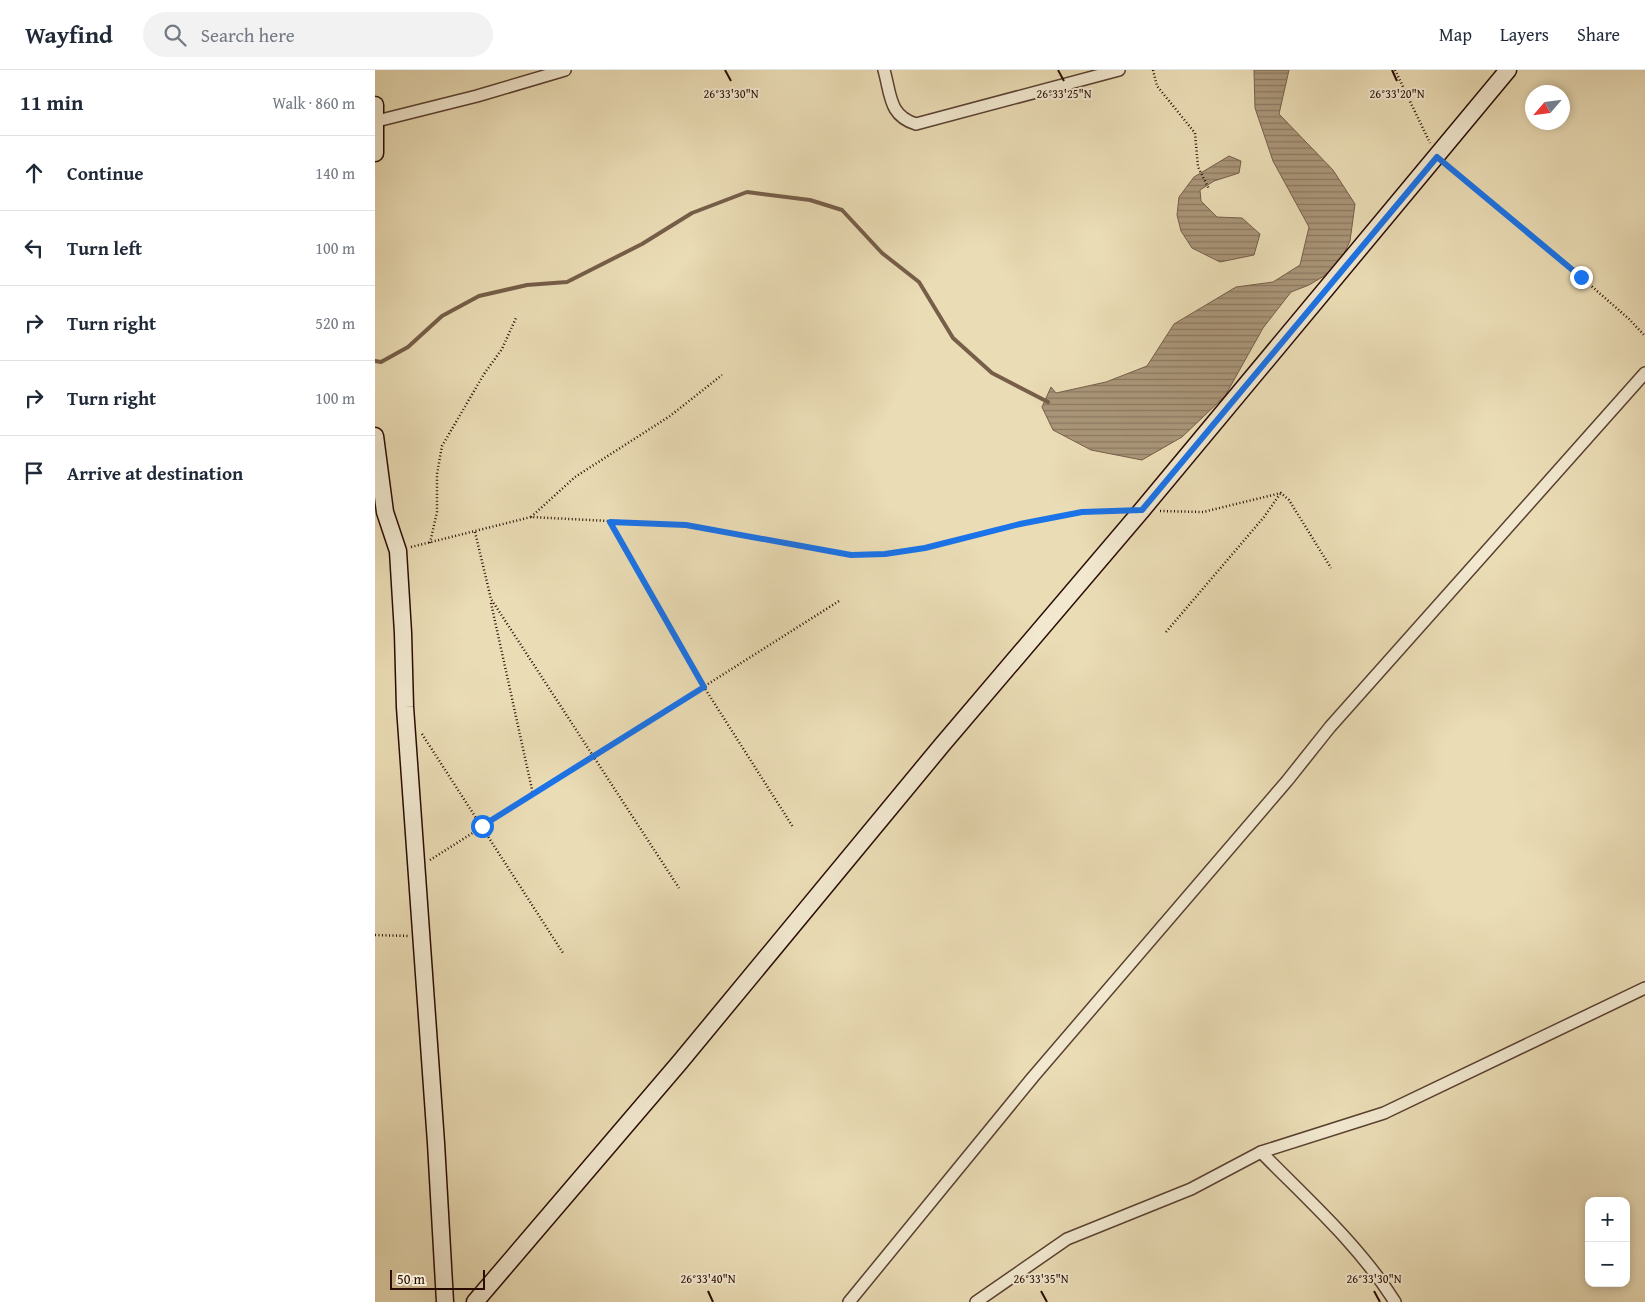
<!DOCTYPE html>
<html lang="en">
<head>
<meta charset="utf-8">
<style>
	body { margin:0; font-family:"Gentium Book Plus",serif; background:#f2f2f3; color:#1f2937 }
	.controls { position:absolute; right:15px; bottom:15px; display:grid; overflow:hidden; border-radius:10px; box-shadow:0 2px 8px #0003 }
	.controls button { width:45px; height:45px; display:grid; place-items:center; padding:0; border:0; border-bottom:1px solid #e0e1e3; background:#fff; color:#1f2937; font:25px sans-serif }
	.compass { position:absolute; left:1150px; top:15px; width:45px; height:45px; border-radius:50%; background:#fff; box-shadow:0 2px 8px #0003; rotate:242deg }
	.scale { position:absolute; left:15px; bottom:12px; width:95px; box-sizing:border-box; padding-left:5px; border:2px solid #2a0c03; border-top:0; font-size:14px; line-height:18px; white-space:nowrap; color:#2a0c03; -webkit-text-stroke:4px #f1e8cf; paint-order:stroke }
	.stop { position:absolute; width:15px; height:15px; margin:-11px; border:4px solid #1a73e8; border-radius:50%; background:#fff }
	.stop.end { background:#1a73e8; border-color:#fff; box-shadow:0 1px 5px #0008 }
	.list { margin:0; padding:0; list-style:none }
	h2 { display:flex; justify-content:space-between; align-items:center; height:65px; margin:0; padding:0 20px; font-size:21px }
	h2 small { font-size:16px; font-weight:400; color:#747a83 }
	.list li { display:grid; grid-template-columns:32px 1fr auto; gap:15px; align-items:center; box-sizing:border-box; height:75px; padding:0 20px; border-top:1px solid #e0e1e3 }
	.list b { display:block; font-size:19px; white-space:nowrap }
	.list em { font-size:16px; font-style:normal; color:#747a83 }
	.icon { flex:none; width:28px; height:28px; fill:none; stroke:currentColor; stroke-width:2; stroke-linecap:round; stroke-linejoin:round }
	.map { position:relative; flex:none; width:1270px; height:1232px; overflow:hidden }
	header { display:flex; align-items:center; gap:30px; box-sizing:border-box; height:70px; padding:0 25px; background:#fff; border-bottom:1px solid #e0e1e3 }
	header strong { font-size:24px }
	nav { display:flex; gap:28px; margin-inline-start:auto; font-size:18px }
	.search { width:350px; height:45px; background:#f2f2f3; display:flex; align-items:center; gap:12px; box-sizing:border-box; padding:0 18px; border-radius:28px; color:#747a83; font-size:19px }
	main { display:flex }
	aside { flex:1; background:#fff }
	.map>svg:first-child { display:block }
	.water { fill:url(#water-rules); stroke:#765e49 }
	.lines { fill:none; stroke-linecap:round; stroke-linejoin:round }
	.stream { stroke:#765e49; stroke-width:4 }
	.street-casing { stroke:#5a4030; stroke-width:14 }
	.secondary-casing { stroke:#2a0c03; stroke-width:19 }
	.path { stroke:#2a0c03; stroke-width:2.5; stroke-dasharray:1 2.5; stroke-linecap:butt }
	.street { stroke:#f1e8cf; stroke-width:11 }
	.secondary { stroke:#f1e8cf; stroke-width:16 }
	.route { stroke:#1a73e8; stroke-width:6 }
	.ticks { fill:none; stroke:#2a0c03; stroke-width:2 }
	.ticks-label { font-size:12px; text-anchor:middle; fill:#2a0c03; stroke:#f1e8cf; stroke-width:4; stroke-linejoin:round; paint-order:stroke }
</style>
</head>
<body>
<header>
<strong>Wayfind</strong>
<div class="search"><svg class="icon" aria-label="search" viewBox="0 0 24 24"><circle cx="10" cy="10" r="6"/><path d="M15 15l6 6"/></svg>Search here</div>
<nav><a>Map</a><a>Layers</a><a>Share</a></nav>
</header>
<main>
<aside>
<h2>11 min<small>Walk · 860 m</small></h2>
<ul class="list">
<li><svg class="icon" aria-label="ahead" viewBox="0 0 24 24"><path d="M12 20V5M6 11l6-6 6 6"/></svg><div><b>Continue</b></div><em>140 m</em></li>
<li><svg class="icon" aria-label="left" viewBox="0 0 24 24"><path d="M17 20v-9H6M10 6l-5 5 5 5"/></svg><div><b>Turn left</b></div><em>100 m</em></li>
<li><svg class="icon" aria-label="right" viewBox="0 0 24 24"><path d="M7 20v-9h11M14 6l5 5-5 5"/></svg><div><b>Turn right</b></div><em>520 m</em></li>
<li><svg class="icon" aria-label="right" viewBox="0 0 24 24"><path d="M7 20v-9h11M14 6l5 5-5 5"/></svg><div><b>Turn right</b></div><em>100 m</em></li>
<li><svg class="icon" aria-label="arrive" viewBox="0 0 24 24"><path d="M6 21V4h12l-3 4 3 4H6"/></svg><div><b>Arrive at destination</b></div></li>
</ul>
</aside>
<div class="map">
<svg width="1270" height="1232" viewBox="0 0 1270 1232">
	<defs>
		<pattern id="water-rules" width="6" height="5" patternUnits="userSpaceOnUse" patternTransform="scale(1.25)"><rect width="6" height="5" fill="#a99578"/><path d="M0 2.5h6" fill="none" stroke="#8a7860"/></pattern>
	</defs>
	<rect width="100%" height="100%" fill="#eadcb5"/>
	<filter id="stains"><feTurbulence type="fractalNoise" baseFrequency=".004" numOctaves="4"/><feColorMatrix values="0 0 0 0 .2 0 0 0 0 .09 0 0 0 0 .02 0 0 0 .5 -.17"/></filter>
	<radialGradient id="worn" r=".72"><stop offset=".6" stop-color="#630" stop-opacity="0"/><stop offset="1" stop-color="#630" stop-opacity=".3"/></radialGradient>
	<g class="water">
		<path d="M879 0H914L904 44 958 100 980 134 975 171 968 186 954 203 934 215 916 222 888 258 850 326 807 367 767 390 716 380 678 360 667 337 676 317 681 323 731 312 772 296 799 254 861 217 898 212 925 195 934 157 898 91 880 38Z"/>
		<path d="M854 86 866 91 864 103 839 111 825 120 826 131 842 147 867 148 885 164 879 185 845 192 817 178 806 161 802 145 804 127 819 107Z"/>
	</g>
	<g class="lines">
		<path class="stream" d="M0 291 6 292 33 277 67 246 104 226 152 215 192 212 267 174 317 143 372 122 435 130 467 140 507 183 544 212 578 268 617 303 673 332"/>
		<defs>
			<g id="street">
				<path d="M509 0C516 25 514 46 541 54L744 0"/>
				<path d="M2 51 102 26 190 0"/>
				<path d="M886 1082C933 1130 984 1175 1020 1232"/>
				<path d="M474 1232 658 1007 912 711 955 657 1270 303"/>
				<path d="M601 1232 692 1169 816 1119 886 1082 1009 1043 1270 918"/>
			</g>
			<g id="secondary">
				<path d="M0 35V83"/>
				<path d="M0 366 10 442 23 481 28 563 30 637 61 1073 70 1232"/>
				<path d="M100 1232 305 992 567 675 767 440 1133 0"/>
			</g>
		</defs>
		<use href="#street" class="street-casing"/>
		<use href="#secondary" class="secondary-casing"/>
		<g class="path">
			<path d="M778 0 782 16 820 63 823 97 834 119"/>
			<path d="M1020 0 1055 73"/>
			<path d="M1072 95 1206 207 1254 249 1270 266"/>
			<path d="M785 441 828 442 906 423 914 430 956 498"/>
			<path d="M156 447 200 407 295 346 347 305"/>
			<path d="M235 452 329 617 418 757"/>
			<path d="M100 462 116 529 304 818"/>
			<path d="M55 473 62 442V404L67 376 109 304 127 279 141 248"/>
			<path d="M36 477 156 447 311 455 476 485 510 484 550 478 645 454 707 442 747 441"/>
			<path d="M116 533 158 724"/>
			<path d="M791 562 889 447 905 424"/>
			<path d="M47 664 188 883"/>
			<path d="M55 790 464 531"/>
			<path d="M0 865 34 866"/>
		</g>
		<use href="#street" class="street"/>
		<use href="#secondary" class="secondary"/>
	</g>
	<g class="lines">
		<path class="route" d="M107 756 329 617 235 452 311 455 476 485 510 484 550 478 645 454 707 442 767 440 1062 87 1206 207"/>
	</g>
	<path class="ticks" d="M350 0 356 11M683 0 689 11M1017 0 1022 11M333 1221 338 1232M666 1221 672 1232M999 1221 1005 1232"/>
	<g class="ticks-label">
		<text x="356" y="28">26°33'30"N</text>
		<text x="689" y="28">26°33'25"N</text>
		<text x="1022" y="28">26°33'20"N</text>
		<text x="333" y="1213">26°33'40"N</text>
		<text x="666" y="1213">26°33'35"N</text>
		<text x="999" y="1213">26°33'30"N</text>
	</g>
	<rect width="100%" height="100%" filter="url(#stains)"/>
	<rect width="100%" height="100%" fill="url(#worn)"/>
</svg>
<div class="controls">
<button>+</button>
<button>−</button>
</div>
<svg class="compass" viewBox="-18 -18 36 36"><path d="M0-13l5 13h-10z" fill="#e53935"/><path d="M0 13l5-13h-10z" fill="#747a83"/></svg>
<div class="scale">50 m</div>
<div class="stop" style="left:107px;top:756px"></div>
<div class="stop end" style="left:1206px;top:207px"></div>
</div>
</main>
</body>
</html>
